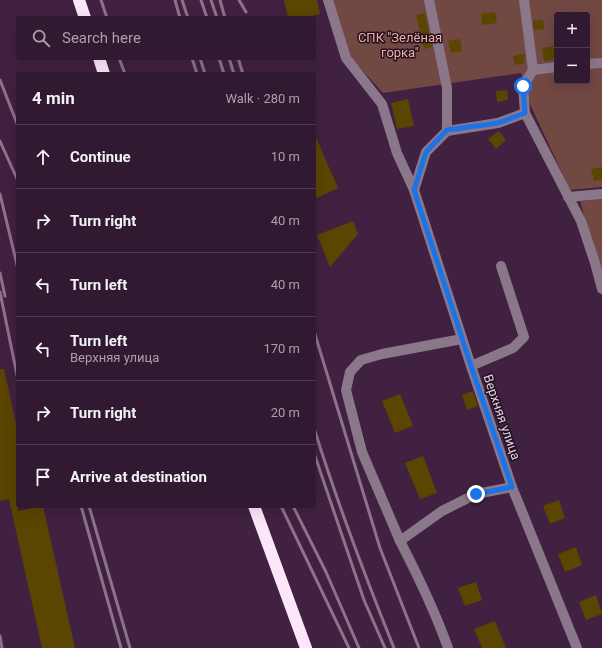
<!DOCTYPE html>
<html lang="en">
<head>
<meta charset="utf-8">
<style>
	body { margin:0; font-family:Roboto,sans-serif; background:#3d263d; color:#f1f3f6 }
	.controls { position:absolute; right:12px; top:12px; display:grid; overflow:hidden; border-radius:4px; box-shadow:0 4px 16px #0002 }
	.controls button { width:36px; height:36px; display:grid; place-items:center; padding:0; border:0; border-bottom:1px solid #4c384d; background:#311931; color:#f1f3f6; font:20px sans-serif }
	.stop { position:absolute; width:12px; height:12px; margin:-9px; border:3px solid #1a73e8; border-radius:50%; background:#fff }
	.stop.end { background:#1a73e8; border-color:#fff; box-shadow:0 1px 4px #0008 }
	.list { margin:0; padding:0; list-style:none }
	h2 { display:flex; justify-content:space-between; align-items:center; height:52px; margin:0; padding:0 16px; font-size:17px }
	h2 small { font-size:13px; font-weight:400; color:#a8a0ab }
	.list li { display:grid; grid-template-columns:26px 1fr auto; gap:12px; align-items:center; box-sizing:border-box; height:64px; padding:0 16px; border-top:1px solid #4c384d }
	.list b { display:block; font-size:15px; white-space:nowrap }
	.list p { margin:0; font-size:13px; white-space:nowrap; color:#a8a0ab }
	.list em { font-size:13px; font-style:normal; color:#a8a0ab }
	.icon { flex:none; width:22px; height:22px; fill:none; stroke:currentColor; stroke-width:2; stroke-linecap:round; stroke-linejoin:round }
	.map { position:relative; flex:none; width:602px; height:648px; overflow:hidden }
	.search { position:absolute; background:#311931; box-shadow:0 4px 16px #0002; left:16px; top:16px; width:300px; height:44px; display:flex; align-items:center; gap:10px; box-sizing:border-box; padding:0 14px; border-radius:4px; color:#a8a0ab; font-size:15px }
	.panel { position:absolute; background:#311931; box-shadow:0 4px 16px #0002; left:16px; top:72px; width:300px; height:436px; border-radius:4px }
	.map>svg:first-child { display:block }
	.green { fill:#724843; fill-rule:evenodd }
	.building { fill:#5a4501 }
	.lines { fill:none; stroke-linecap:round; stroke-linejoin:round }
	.minor { stroke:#8b778a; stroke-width:10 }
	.highway { stroke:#fbe7f9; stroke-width:12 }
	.rail { stroke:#8d728c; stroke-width:3 }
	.route { stroke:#1a73e8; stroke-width:5 }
	.labels { text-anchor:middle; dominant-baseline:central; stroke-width:3; stroke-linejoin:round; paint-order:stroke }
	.park-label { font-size:13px; fill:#f6aca1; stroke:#20111f }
	.street-label { font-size:13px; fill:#e1cce0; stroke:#20111f }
</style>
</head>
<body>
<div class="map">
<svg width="602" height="648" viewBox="0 0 602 648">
	<rect width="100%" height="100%" fill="#412141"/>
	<g class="green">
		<path d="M332 0H602V187L570 190 529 102 521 73 383 93 349 56ZM557 15H587V81H557Z"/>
		<path d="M602 199V282L580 201Z"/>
	</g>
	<g class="building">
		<path d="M284 0H317L320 14 302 18H288Z"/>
		<path d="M495 12 497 23 482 25 481 14Z"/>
		<path d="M425 13 432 47 424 49 416 15Z"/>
		<path d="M543 20 544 29 534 30 533 21Z"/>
		<path d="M460 39 462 51 451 53 448 41Z"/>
		<path d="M553 46 555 59 544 61 542 48Z"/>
		<path d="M524 54 525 63 515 65 513 56Z"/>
		<path d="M507 90 508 100 497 102 496 91Z"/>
		<path d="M408 99 414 126 397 129 391 103Z"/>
		<path d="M499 131 506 140 496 149 488 139Z"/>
		<path d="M314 133 338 188 314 199Z"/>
		<path d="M602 167V180L594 181 591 169Z"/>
		<path d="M353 221 358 234 330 267 317 235Z"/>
		<path d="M0 369H4L18 433V511L43 506 75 648H42L9 499 0 501Z"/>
		<path d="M473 391 478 406 467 410 462 395Z"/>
		<path d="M400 394 413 426 395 433 382 401Z"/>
		<path d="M423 456 437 493 420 499 405 463Z"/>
		<path d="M559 500 565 518 550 524 543 506Z"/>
		<path d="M576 547 582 565 565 572 558 554Z"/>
		<path d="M476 582 482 600 465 606 458 588Z"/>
		<path d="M596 595 602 614 586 620 579 602Z"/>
		<path d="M495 621 506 648H482L474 629Z"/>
	</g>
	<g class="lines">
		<g class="minor">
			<path d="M328 0 346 58 382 104 397 153 414 190 471 366 512 487 577 648"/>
			<path d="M429 0 447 88V131"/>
			<path d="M524 0 533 70"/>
			<path d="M587 64 602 63"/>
			<path d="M525 113 523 86 533 70 557 67"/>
			<path d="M414 190 426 152 447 131 498 123 525 113 581 221 595 263 602 289"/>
			<path d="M568 197 602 194"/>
			<path d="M471 366 513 348 524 337 501 266"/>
			<path d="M400 541 362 452 346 390 350 372 361 360 382 354 462 339"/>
			<path d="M448 648C435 611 418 576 400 541L442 511 476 494 512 487"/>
		</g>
		<g class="highway">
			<path d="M79 0 85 18"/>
			<path d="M99 58 104 74"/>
			<path d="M254 506 306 648"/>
		</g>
		<g class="rail">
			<path d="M101 0 107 18"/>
			<path d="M175 0 180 18"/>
			<path d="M182 0 188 18"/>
			<path d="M201 0 207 18"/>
			<path d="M211 0 217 18"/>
			<path d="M220 0 225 18"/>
			<path d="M239 0 246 12"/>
			<path d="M119 58 125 74"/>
			<path d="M192 58 197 74"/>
			<path d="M200 58 205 74"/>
			<path d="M219 58 224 74"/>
			<path d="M229 58 234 74"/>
			<path d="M238 58 243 74"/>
			<path d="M0 80 18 126"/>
			<path d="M0 141 18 181"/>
			<path d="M0 194 18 269"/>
			<path d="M0 273 5 296"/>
			<path d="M0 292 18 380"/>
			<path d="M314 331 380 548 419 648"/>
			<path d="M314 428C337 502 365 576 394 648"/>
			<path d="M314 453 364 600 385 648"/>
			<path d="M81 506 121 648"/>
			<path d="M89 506 130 648"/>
			<path d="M281 506 349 648"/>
			<path d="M293 506 326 572 359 648"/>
			<path d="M0 636 2 648"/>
		</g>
	</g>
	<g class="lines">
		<path class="route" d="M476 494 512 487 471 366 414 190 426 152 447 130 498 123 525 113 523 86"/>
	</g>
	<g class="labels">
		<g class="park-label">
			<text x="400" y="37">СПК "Зелёная<tspan x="400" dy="15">горка"</tspan></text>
		</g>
		<g class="street-label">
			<text transform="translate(502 417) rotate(71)">Верхняя улица</text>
		</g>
	</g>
</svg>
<div class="controls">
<button>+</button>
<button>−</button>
</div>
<div class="stop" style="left:523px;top:86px"></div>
<div class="stop end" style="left:476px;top:494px"></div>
<div class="search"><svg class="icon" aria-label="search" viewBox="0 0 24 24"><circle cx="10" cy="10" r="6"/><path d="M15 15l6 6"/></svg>Search here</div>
<section class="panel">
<h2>4 min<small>Walk · 280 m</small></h2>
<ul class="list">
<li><svg class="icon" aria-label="ahead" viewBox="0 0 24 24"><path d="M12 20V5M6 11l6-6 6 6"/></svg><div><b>Continue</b></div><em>10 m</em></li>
<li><svg class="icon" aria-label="right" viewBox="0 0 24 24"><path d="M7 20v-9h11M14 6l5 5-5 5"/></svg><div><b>Turn right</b></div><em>40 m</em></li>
<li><svg class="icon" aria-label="left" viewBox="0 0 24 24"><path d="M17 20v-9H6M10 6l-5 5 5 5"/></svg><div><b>Turn left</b></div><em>40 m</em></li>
<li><svg class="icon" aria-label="left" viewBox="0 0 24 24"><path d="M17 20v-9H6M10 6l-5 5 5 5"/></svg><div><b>Turn left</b><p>Верхняя улица</p></div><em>170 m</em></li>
<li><svg class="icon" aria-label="right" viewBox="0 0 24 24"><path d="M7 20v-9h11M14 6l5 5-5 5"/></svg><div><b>Turn right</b></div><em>20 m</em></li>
<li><svg class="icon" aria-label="arrive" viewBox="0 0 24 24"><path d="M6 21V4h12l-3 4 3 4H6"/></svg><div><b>Arrive at destination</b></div></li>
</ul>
</section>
</div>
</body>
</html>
